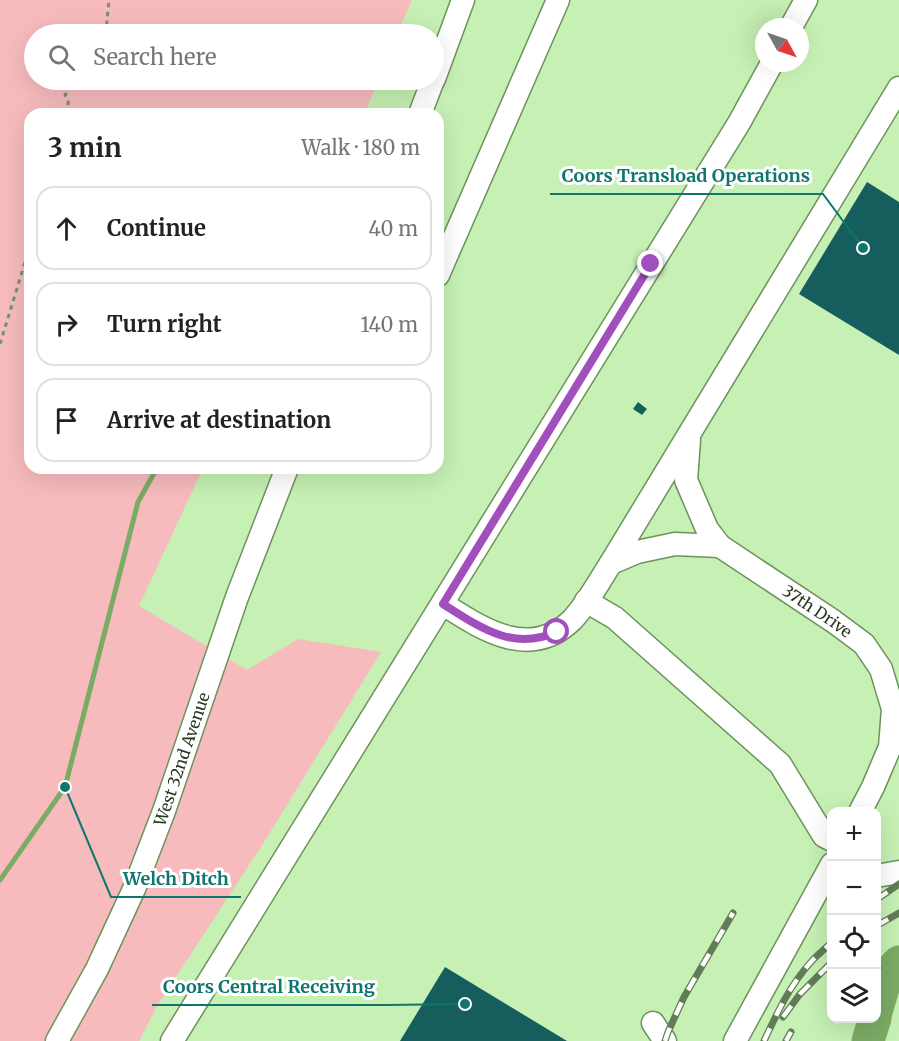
<!DOCTYPE html>
<html lang="en">
<head>
<meta charset="utf-8">
<style>
	body { margin:0; font-family:Merriweather,serif; background:#f6f6f6; color:#222 }
	.controls { position:absolute; right:18px; bottom:18px; display:grid; overflow:hidden; border-radius:12px; box-shadow:0 6px 24px #0002 }
	.controls button { width:54px; height:54px; display:grid; place-items:center; padding:0; border:0; border-bottom:2px solid #e0e0e0; background:#fff; color:#222; font:30px sans-serif }
	.compass { position:absolute; left:755px; top:18px; width:54px; height:54px; border-radius:50%; background:#fff; box-shadow:0 6px 24px #0002; rotate:130deg }
	.stop { position:absolute; width:18px; height:18px; margin:-14px; border:4px solid #a24fbe; border-radius:50%; background:#fff }
	.stop.end { background:#a24fbe; border-color:#fff; box-shadow:0 2px 6px #0008 }
	.list { margin:0; padding:0; list-style:none }
	h2 { display:flex; justify-content:space-between; align-items:center; height:78px; margin:0; padding:0 24px; font-size:26px }
	h2 small { font-size:20px; font-weight:400; color:#767676 }
	.list li { display:grid; grid-template-columns:39px 1fr auto; gap:18px; align-items:center; box-sizing:border-box; height:84px; margin:0 12px 12px; padding:0 12px; border:2px solid #e0e0e0; border-radius:18px }
	.list b { display:block; font-size:22px; white-space:nowrap }
	.list em { font-size:20px; font-style:normal; color:#767676 }
	.icon { flex:none; width:33px; height:33px; fill:none; stroke:currentColor; stroke-width:2; stroke-linecap:round; stroke-linejoin:round }
	.map { position:relative; flex:none; width:899px; height:1041px; overflow:hidden }
	.search { position:absolute; background:#fff; box-shadow:0 6px 24px #0002; left:24px; top:24px; width:420px; height:66px; display:flex; align-items:center; gap:15px; box-sizing:border-box; padding:0 21px; border-radius:33px; color:#767676; font-size:22px }
	.panel { position:absolute; background:#fff; box-shadow:0 6px 24px #0002; left:24px; top:108px; width:420px; height:366px; border-radius:18px }
	.map>svg:first-child { display:block }
	.green { fill:#f7bbbd }
	.lines { fill:none; stroke-linecap:round; stroke-linejoin:round }
	.stream { stroke:#7bab65; stroke-width:5 }
	.river { stroke:#7bab65; stroke-width:33 }
	.building { fill:#165d5e }
	.minor-casing { stroke:#6c935b; stroke-width:25 }
	.path { stroke:#77946a; stroke-width:3; stroke-dasharray:4.5 4.5; stroke-linecap:butt }
	.minor { stroke:#fff; stroke-width:22 }
	.rail-casing { stroke:#627c57; stroke-width:7 }
	.rail { stroke:#fff; stroke-width:4.5; stroke-dasharray:14; stroke-linecap:butt }
	.route { stroke:#a24fbe; stroke-width:8 }
	.labels { text-anchor:middle; dominant-baseline:central; stroke-width:6; stroke-linejoin:round; paint-order:stroke }
	.street-label { font-size:16px; fill:#283820; stroke:#fff }
	.leader { fill:none; stroke:#0f766e; stroke-width:2 }
	.callout-dot { fill:#0f766e; stroke:#fff; stroke-width:2 }
	.callout-label { font-size:18px; text-anchor:middle; font-weight:bold; fill:#0f766e; stroke:#fff; stroke-width:6; stroke-linejoin:round; paint-order:stroke }
</style>
</head>
<body>
<div class="map">
<svg width="899" height="1041" viewBox="0 0 899 1041">
	<rect width="100%" height="100%" fill="#c6f0b4"/>
	<path class="green" d="M0 0H412L397 34H34V80H379L364 114H30V468H203L139 606 247 670 298 639 381 652 266 839 157 1006 139 1041H0Z"/>
	<g class="lines">
		<path class="stream" d="M0 880 65 787 138 502 157 468"/>
		<g class="river">
			<path d="M876 1012 887 974 899 962"/>
			<path d="M868 1041 875 1018"/>
		</g>
	</g>
	<g class="building">
		<path d="M867 182 899 202V355L799 294Z"/>
		<path d="M638 402 647 409 642 415 633 409Z"/>
		<path d="M445 967 567 1041H400Z"/>
	</g>
	<g class="lines">
		<defs>
			<g id="minor">
				<path d="M791 27 806 0"/>
				<path d="M434 79 463 0"/>
				<path d="M420 114 433 80"/>
				<path d="M438 275 558 0"/>
				<path id="s1" d="M689 440 686 480 707 529 720 546 833 621 864 644 881 669 893 709 890 747 873 787 860 812"/>
				<path d="M611 563 637 552 675 544 720 546"/>
				<path d="M586 601 615 618 780 764 824 836 832 840"/>
				<path d="M443 604C482 629 530 661 572 620 586 606 600 580 611 563L899 88"/>
				<path d="M876 876 899 872"/>
				<path d="M653 1023 665 1041"/>
				<path id="s2" d="M57 1041 97 969 134 889 164 811 237 597 287 468"/>
				<path d="M172 1041 739 123 772 63"/>
				<path d="M735 1041 832 864"/>
			</g>
		</defs>
		<use href="#minor" class="minor-casing"/>
		<g class="path">
			<path d="M105 34 106 31 109 0"/>
			<path d="M69 114 68 100 65 95 77 80"/>
			<path d="M0 344 30 246"/>
		</g>
		<use href="#minor" class="minor"/>
		<defs>
			<g id="rail">
				<path d="M876 900 899 884"/>
				<path d="M876 926 899 913"/>
				<path d="M783 1017 800 994 832 962"/>
				<path d="M665 1041 668 1032 684 997 733 913"/>
				<path d="M764 1041C777 1013 790 985 811 962 817 955 825 949 832 942"/>
				<path d="M786 1041 791 1032"/>
			</g>
		</defs>
		<use href="#rail" class="rail-casing"/>
		<use href="#rail" class="rail"/>
	</g>
	<g class="lines">
		<path class="route" d="M557 632C512 651 481 628 443 604L651 264"/>
	</g>
	<g class="labels">
		<g class="street-label">
			<text stroke="none"><textPath href="#s1" startOffset="232">37th Drive</textPath></text>
			<text stroke="none"><textPath href="#s2" startOffset="309">West 32nd Avenue</textPath></text>
		</g>
	</g>
	<path class="leader" d="M863 248L823 194H550M65 787L111 897H241M465 1004L387 1005H152"/>
	<g class="callout-dot">
		<circle cx="863" cy="248" r="6"/>
		<circle cx="65" cy="787" r="6"/>
		<circle cx="465" cy="1004" r="6"/>
	</g>
	<g class="callout-label">
		<text x="686" y="182">Coors Transload Operations</text>
		<text x="176" y="885">Welch Ditch</text>
		<text x="269" y="993">Coors Central Receiving</text>
	</g>
</svg>
<div class="controls">
<button>+</button>
<button>−</button>
<button><svg class="icon" aria-label="locate" viewBox="0 0 24 24"><circle cx="12" cy="12" r="6"/><path d="M12 2v4M12 18v4M2 12h4M18 12h4"/></svg></button>
<button><svg class="icon" aria-label="layers" viewBox="0 0 24 24"><path d="M12 4l9 5-9 5-9-5zM3 14l9 5 9-5"/></svg></button>
</div>
<svg class="compass" viewBox="-18 -18 36 36"><path d="M0-13l5 13h-10z" fill="#e53935"/><path d="M0 13l5-13h-10z" fill="#767676"/></svg>
<div class="stop" style="left:557px;top:632px"></div>
<div class="stop end" style="left:651px;top:264px"></div>
<div class="search"><svg class="icon" aria-label="search" viewBox="0 0 24 24"><circle cx="10" cy="10" r="6"/><path d="M15 15l6 6"/></svg>Search here</div>
<section class="panel">
<h2>3 min<small>Walk · 180 m</small></h2>
<ul class="list">
<li><svg class="icon" aria-label="ahead" viewBox="0 0 24 24"><path d="M12 20V5M6 11l6-6 6 6"/></svg><div><b>Continue</b></div><em>40 m</em></li>
<li><svg class="icon" aria-label="right" viewBox="0 0 24 24"><path d="M7 20v-9h11M14 6l5 5-5 5"/></svg><div><b>Turn right</b></div><em>140 m</em></li>
<li><svg class="icon" aria-label="arrive" viewBox="0 0 24 24"><path d="M6 21V4h12l-3 4 3 4H6"/></svg><div><b>Arrive at destination</b></div></li>
</ul>
</section>
</div>
</body>
</html>
